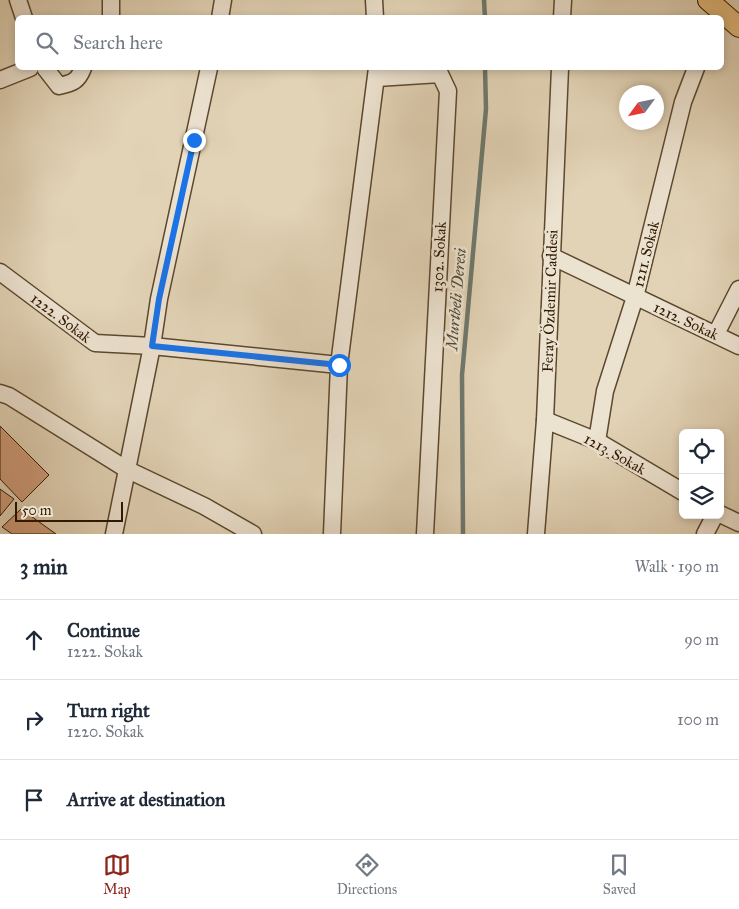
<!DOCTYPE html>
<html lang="en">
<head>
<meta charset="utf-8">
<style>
	body { margin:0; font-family:"IM FELL Great Primer",serif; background:#f6f6f7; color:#1f2937 }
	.controls { position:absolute; right:15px; bottom:15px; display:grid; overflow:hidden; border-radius:8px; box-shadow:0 2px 8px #0003 }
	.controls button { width:45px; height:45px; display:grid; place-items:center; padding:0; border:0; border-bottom:1px solid #e0e1e3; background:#fff; color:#1f2937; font:25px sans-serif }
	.compass { position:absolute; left:619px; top:85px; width:45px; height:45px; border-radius:50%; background:#fff; box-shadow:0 2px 8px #0003; rotate:237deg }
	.scale { position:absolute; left:15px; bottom:12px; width:108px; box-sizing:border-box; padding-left:5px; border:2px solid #301a00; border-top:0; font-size:14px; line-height:18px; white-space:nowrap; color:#301a00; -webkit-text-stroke:4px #ece2d0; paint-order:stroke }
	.stop { position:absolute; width:15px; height:15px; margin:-11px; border:4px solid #1a73e8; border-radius:50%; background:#fff }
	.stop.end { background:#1a73e8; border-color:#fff; box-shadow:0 1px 5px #0008 }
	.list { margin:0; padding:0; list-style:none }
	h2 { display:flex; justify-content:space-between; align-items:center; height:65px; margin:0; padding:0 20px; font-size:21px }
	h2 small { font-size:16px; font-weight:400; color:#747a83 }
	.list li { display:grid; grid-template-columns:32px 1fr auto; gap:15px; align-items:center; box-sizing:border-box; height:80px; padding:0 20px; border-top:1px solid #e0e1e3 }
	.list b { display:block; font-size:19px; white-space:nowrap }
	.list p { margin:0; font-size:16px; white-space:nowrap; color:#747a83 }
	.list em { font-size:16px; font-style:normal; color:#747a83 }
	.icon { flex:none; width:28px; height:28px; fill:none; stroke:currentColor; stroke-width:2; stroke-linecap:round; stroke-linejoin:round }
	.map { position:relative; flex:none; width:739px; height:534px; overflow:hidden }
	.search { position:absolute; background:#fff; box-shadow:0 2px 8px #0003; left:15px; right:15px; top:15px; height:55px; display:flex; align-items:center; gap:12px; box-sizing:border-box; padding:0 18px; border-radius:8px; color:#747a83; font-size:19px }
	.sheet { height:305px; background:#fff }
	nav { display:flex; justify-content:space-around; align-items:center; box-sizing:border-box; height:70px; border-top:1px solid #e0e1e3; background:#fff; font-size:14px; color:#747a83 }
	nav a { display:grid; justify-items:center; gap:2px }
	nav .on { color:#8f2418 }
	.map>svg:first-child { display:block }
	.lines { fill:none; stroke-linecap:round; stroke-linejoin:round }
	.stream { stroke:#6e786d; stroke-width:4.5 }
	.building { fill:#ce9c7a; stroke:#301a00 }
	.minor-casing { stroke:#5c482e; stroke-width:19 }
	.major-casing { stroke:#301a00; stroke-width:22 }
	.minor { stroke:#ece2d0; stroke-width:16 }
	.major { stroke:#e1ba7b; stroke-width:20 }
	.route { stroke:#1a73e8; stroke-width:6 }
	.labels { text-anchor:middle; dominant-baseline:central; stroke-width:5; stroke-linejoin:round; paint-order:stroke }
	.street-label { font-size:15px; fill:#301a00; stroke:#ece2d0 }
	.water-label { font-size:16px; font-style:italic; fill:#4f4937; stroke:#ece2d0 }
</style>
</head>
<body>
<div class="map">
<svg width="739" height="534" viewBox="0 0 739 534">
	<rect width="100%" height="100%" fill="#e2d3b6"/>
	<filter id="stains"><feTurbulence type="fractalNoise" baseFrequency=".004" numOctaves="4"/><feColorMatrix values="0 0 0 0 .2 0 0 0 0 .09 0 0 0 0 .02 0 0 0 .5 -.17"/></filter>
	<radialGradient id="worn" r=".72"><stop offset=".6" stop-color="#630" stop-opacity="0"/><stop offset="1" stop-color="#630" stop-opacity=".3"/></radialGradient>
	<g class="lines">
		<g class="stream">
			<path d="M484 0 485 18"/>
			<path d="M463 534 462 375 486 109 485 68"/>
		</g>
	</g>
	<g class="building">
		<path d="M0 426 49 475 22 502 0 479Z"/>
		<path d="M0 489 14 499 0 516Z"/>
		<path d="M21 509 56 534H12L2 527Z"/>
	</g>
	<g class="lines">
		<defs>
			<g id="minor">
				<path d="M18 0 24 18"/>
				<path d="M111 0V18"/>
				<path d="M374 0 375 18"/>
				<path d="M220 18 223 0"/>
				<path d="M562 18 563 0"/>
				<path d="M45 68 59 86C73 83 78 81 83 68"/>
				<path d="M377 78 440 74 448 91 425 534"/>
				<path d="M0 80 30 68"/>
				<path d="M551 256 739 346"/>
				<path d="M0 272 95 343 152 346 339 365"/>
				<path d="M716 334 739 289"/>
				<path d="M0 393 9 396 126 469 204 506 253 534"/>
				<path d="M545 420 597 441 683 492"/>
				<path d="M597 441 605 391 635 297 683 102 696 68"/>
				<path d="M720 514 739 523"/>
				<path d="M114 534 152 346 159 299 209 68"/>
				<path d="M332 534 339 365 377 68"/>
				<path d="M536 534 545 420 560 68"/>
				<path d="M705 534 715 515"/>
			</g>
			<path id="major" d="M708 0 739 27"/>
		</defs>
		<use href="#minor" class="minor-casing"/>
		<use href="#major" class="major-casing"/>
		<use href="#minor" class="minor"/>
		<use href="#major" class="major"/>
	</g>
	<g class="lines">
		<path class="route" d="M194 140 159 299 152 346 339 365"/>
	</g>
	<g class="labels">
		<g class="street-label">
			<text transform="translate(646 254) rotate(-76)">1211. Sokak</text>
			<text transform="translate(439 257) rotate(-87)">1302. Sokak</text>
			<text transform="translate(550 301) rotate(-88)">Feray Özdemir Caddesi</text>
			<text transform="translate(61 318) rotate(37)">1222. Sokak</text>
			<text transform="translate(686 321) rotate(25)">1212. Sokak</text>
			<text transform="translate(615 454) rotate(29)">1213. Sokak</text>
		</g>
		<g class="water-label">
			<text transform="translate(456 299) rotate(-85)">Murtbeli Deresi</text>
		</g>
	</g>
	<rect width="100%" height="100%" filter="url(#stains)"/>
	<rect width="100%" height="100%" fill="url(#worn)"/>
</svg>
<div class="controls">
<button><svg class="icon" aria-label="locate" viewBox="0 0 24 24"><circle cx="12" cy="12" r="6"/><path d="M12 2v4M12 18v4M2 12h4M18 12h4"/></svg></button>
<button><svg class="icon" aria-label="layers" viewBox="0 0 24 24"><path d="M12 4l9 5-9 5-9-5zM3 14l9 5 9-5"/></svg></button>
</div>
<svg class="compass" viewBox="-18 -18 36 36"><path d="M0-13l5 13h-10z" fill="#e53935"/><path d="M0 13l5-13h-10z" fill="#747a83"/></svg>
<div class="scale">50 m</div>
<div class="stop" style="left:339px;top:365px"></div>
<div class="stop end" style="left:194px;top:140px"></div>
<div class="search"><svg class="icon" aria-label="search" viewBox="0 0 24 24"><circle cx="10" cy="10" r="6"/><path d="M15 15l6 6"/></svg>Search here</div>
</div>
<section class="sheet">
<h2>3 min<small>Walk · 190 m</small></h2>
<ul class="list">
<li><svg class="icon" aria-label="ahead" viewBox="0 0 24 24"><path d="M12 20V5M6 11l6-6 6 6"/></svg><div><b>Continue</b><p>1222. Sokak</p></div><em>90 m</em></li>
<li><svg class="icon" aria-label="right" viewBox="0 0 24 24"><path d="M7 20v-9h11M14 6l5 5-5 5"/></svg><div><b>Turn right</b><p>1220. Sokak</p></div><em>100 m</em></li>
<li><svg class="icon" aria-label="arrive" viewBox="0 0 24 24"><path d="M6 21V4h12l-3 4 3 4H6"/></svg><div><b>Arrive at destination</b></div></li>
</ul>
</section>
<nav>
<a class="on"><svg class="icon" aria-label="map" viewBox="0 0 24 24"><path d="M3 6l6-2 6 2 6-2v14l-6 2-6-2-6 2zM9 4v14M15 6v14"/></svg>Map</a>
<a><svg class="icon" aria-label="directions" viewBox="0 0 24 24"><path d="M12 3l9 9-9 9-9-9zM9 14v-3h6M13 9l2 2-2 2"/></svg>Directions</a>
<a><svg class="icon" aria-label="saved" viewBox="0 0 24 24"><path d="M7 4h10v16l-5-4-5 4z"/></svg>Saved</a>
</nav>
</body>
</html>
